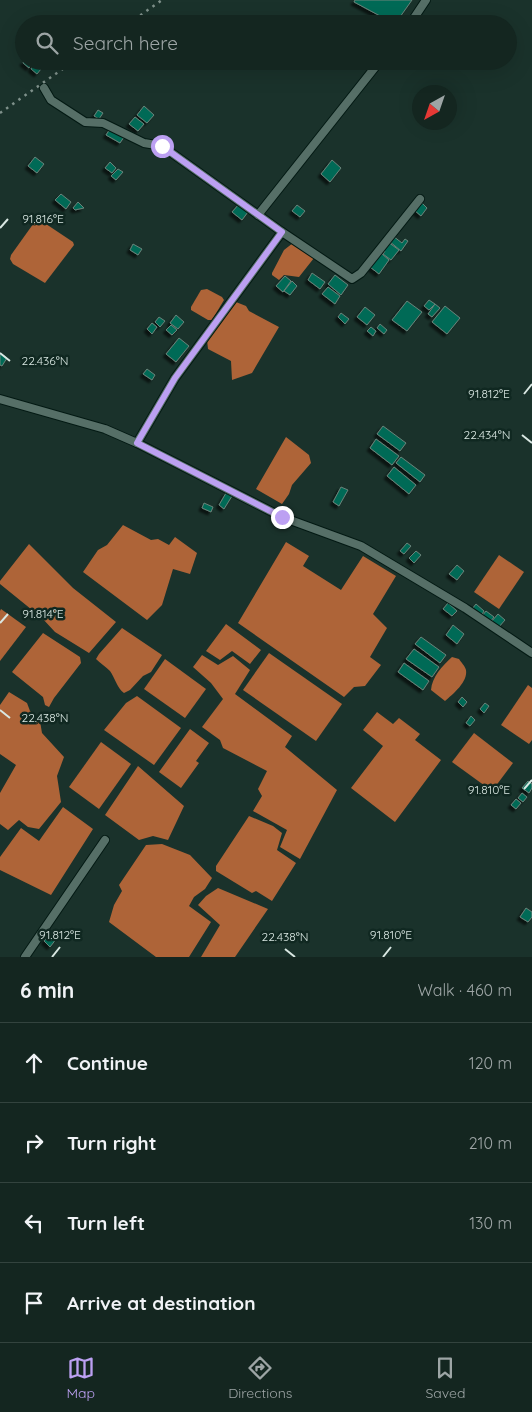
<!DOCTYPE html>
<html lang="en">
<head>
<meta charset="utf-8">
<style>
	body { margin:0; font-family:Quicksand,sans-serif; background:#21322d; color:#f1f3f6 }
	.compass { position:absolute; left:412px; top:85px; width:45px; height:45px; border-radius:50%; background:#142620; box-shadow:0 5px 20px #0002; rotate:220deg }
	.stop { position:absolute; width:15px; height:15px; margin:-11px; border:4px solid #bca0f2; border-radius:50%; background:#fff }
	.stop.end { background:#bca0f2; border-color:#fff; box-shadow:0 1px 5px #0008 }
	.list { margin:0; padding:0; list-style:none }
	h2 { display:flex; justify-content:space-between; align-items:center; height:65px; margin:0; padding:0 20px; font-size:21px }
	h2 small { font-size:16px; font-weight:400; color:#9da5a5 }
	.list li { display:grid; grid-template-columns:32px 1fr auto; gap:15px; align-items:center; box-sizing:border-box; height:80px; padding:0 20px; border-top:1px solid #33433e }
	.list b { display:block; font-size:19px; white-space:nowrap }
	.list em { font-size:16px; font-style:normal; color:#9da5a5 }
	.icon { flex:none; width:28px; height:28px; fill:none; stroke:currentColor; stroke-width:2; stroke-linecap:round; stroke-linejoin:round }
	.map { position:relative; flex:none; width:532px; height:957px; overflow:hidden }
	.search { position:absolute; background:#142620; box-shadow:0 5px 20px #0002; left:15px; right:15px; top:15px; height:55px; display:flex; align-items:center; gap:12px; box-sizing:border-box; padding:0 18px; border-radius:28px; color:#9da5a5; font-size:19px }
	.sheet { height:385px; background:#142620 }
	nav { display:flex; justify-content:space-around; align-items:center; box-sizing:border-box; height:70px; border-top:1px solid #33433e; background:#142620; font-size:14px; color:#9da5a5 }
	nav a { display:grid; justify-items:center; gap:2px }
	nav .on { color:#bca0f2 }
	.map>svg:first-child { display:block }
	.water { fill:#ae6438 }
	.building { fill:#066b56; stroke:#69837a; filter:url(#shadow) }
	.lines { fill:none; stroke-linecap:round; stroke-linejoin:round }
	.street-casing { stroke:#031913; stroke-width:10 }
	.street { stroke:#566f67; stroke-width:8 }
	.rail { stroke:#7f918b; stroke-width:2.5; stroke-dasharray:2.5 5; stroke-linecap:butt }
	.route { stroke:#bca0f2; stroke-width:6 }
	.ticks { fill:none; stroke:#d9e7e2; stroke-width:2 }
	.ticks-label { font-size:12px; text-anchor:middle; fill:#d9e7e2; stroke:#102821; stroke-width:5; stroke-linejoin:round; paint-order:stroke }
</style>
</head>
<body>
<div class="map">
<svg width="532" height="957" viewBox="0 0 532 957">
	<defs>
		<filter id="shadow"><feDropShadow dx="-3" dy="3" stdDeviation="1" flood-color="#0009"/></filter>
	</defs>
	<rect width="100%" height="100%" fill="#1a322b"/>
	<g class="water">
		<path d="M36 220H40L73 242 74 245 45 283 13 264 10 259 11 255Z"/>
		<path d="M293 243 314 257V258L299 277 284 275 279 280 272 275V273L284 250Z"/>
		<path d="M207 289 222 297 224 300 212 320H208L191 310V307L201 290Z"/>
		<path d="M236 302 246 306 249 311 279 327 252 373 232 380 231 361 208 349 207 340Z"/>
		<path d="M286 437 309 455 311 463 292 485 289 494 282 504 256 489Z"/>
		<path d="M123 525 151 540 158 539 169 545 175 537 197 553 190 574 173 569 162 605 147 620 83 572 98 550 107 545Z"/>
		<path d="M286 542 309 556 303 566 341 590 363 556 396 576 373 614 387 628 370 657 381 665 365 686 354 687 344 697 238 623Z"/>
		<path d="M29 544 73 588 116 622 89 653 55 632 42 618 0 584V581Z"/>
		<path d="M499 555 524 572 499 609 474 592Z"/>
		<path d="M1 609 26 627 0 661V611Z"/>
		<path d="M226 624 261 650 250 664 232 651 220 660 206 651Z"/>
		<path d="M122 628 162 655 151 672 143 676 130 690 124 693C117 688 115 678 110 671 106 667 100 663 96 659L99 654Z"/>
		<path d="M43 633 80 657 81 663 54 698 49 707 45 705 43 697 12 672Z"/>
		<path d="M269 653 342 704 316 741 243 690Z"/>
		<path d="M202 655 218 665 233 656 250 670 235 694 292 736 285 747 337 790 300 859 280 847 287 830 253 811 262 796 258 789 267 771 223 748 220 740 202 727 223 699 211 683 193 667Z"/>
		<path d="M452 657 459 659C461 662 465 666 466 670 468 682 453 694 445 701L431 690C432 677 442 666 452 657Z"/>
		<path d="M165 659 206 689 185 718 144 689Z"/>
		<path d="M528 685 532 688V740L529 744 501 725Z"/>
		<path d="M9 692 27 703 30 711 40 721 42 733 64 757 57 776 61 802 39 829 28 827 19 820 8 830 0 824V793L16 765 0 754V705Z"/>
		<path d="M137 696 181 728 154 765 104 730 126 703Z"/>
		<path d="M377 712 393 724 399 718 420 734 415 740 441 760 395 822 351 788 383 746 363 730Z"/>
		<path d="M190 729 209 743 196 761 199 763 181 788 159 772Z"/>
		<path d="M474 733 513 763 492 791 452 762Z"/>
		<path d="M101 742 131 764 99 809 69 787Z"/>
		<path d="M138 766 184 806 168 840 153 836 139 840 105 815Z"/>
		<path d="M63 807 93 829 51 895 0 870V857L21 828 39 841Z"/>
		<path d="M249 816 273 826 282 833 277 850 296 863 272 901 256 891 252 893 216 871V866Z"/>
		<path d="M162 844 190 855 212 878 205 889 194 897 189 906 211 922 189 957H156L109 922 114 905 122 891 119 885 146 845Z"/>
		<path d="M218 888 268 909 235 957H201L220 925 198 905 206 896Z"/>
	</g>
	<g class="building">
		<path d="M355 0H412L395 24 354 2Z"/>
		<path d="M24 61H34L29 68 23 63Z"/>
		<path d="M34 64 41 69 37 74 31 69Z"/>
		<path d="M144 106 154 115 147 123 137 115Z"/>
		<path d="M98 110 103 113 99 119 94 116Z"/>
		<path d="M135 117 144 124 138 131 129 124Z"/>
		<path d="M110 129 124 137 120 143 106 135Z"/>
		<path d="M35 157 44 164 37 173 28 166Z"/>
		<path d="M332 160 341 168 330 182 321 174Z"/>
		<path d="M110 162 116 168 112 173 105 168Z"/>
		<path d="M118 169 123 172 116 180 111 176Z"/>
		<path d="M61 194 71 202 66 209 55 200Z"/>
		<path d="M78 202 84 208 75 210 73 208Z"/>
		<path d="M421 202 427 208 421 216 414 210Z"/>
		<path d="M239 204 248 212 242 220 232 212Z"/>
		<path d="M297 205 305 211 300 217 292 211Z"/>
		<path d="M393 236 402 243 405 239 408 241 401 251 389 241Z"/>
		<path d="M388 242 399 250 391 260 383 254 385 251 382 249Z"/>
		<path d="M133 244 142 249 138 255 130 250Z"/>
		<path d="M381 253 389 260 379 274 370 267Z"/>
		<path d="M312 273 325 282 320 289 308 280Z"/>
		<path d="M335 275 348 285 341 295 328 284Z"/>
		<path d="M285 276 291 281 283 292 276 286Z"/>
		<path d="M292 281 297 286 290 295 284 291Z"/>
		<path d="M328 287 340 296 335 304 322 294Z"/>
		<path d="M429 300 435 304 429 310 424 306Z"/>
		<path d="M407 301 422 312 407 331 392 320Z"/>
		<path d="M435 304 440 308 432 317 428 314Z"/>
		<path d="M445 306 460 318 447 334 432 322Z"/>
		<path d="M365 307 375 315 367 325 357 317Z"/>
		<path d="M341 313 349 319 345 324 338 317Z"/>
		<path d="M176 315 184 322 178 329 170 323Z"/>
		<path d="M159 317 165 321 160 327 155 322Z"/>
		<path d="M152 323 157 327 152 334 147 329Z"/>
		<path d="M380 324 387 330 384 334 377 328Z"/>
		<path d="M171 325 177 330 172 335 166 330Z"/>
		<path d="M371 327 376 331 373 336 367 331Z"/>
		<path d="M179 338 189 346 176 362 166 354Z"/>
		<path d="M0 353 7 358 2 366 0 365Z"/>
		<path d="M147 369 155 375 152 380 143 374Z"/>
		<path d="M383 426 406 443 400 451 377 434Z"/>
		<path d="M376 439 399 456 392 465 370 448Z"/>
		<path d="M401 457 425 475 420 482 396 463Z"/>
		<path d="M394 467 416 485 409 494 387 476Z"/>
		<path d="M341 487 348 490 339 506 333 502Z"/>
		<path d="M226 493 232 496 224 509 219 505Z"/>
		<path d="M204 503 213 507 211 512 202 508Z"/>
		<path d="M407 543 411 546 404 554 400 551Z"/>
		<path d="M416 551 421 555 414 563 409 558Z"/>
		<path d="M457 565 464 571 457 580 449 574Z"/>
		<path d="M448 603 457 611 452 616 443 609Z"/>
		<path d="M476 604 484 611 481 616 472 609Z"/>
		<path d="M486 611 494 617 490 622 482 616Z"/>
		<path d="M498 614 505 620 498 628 491 622Z"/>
		<path d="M453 625 464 634 457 644 446 635Z"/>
		<path d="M421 637 446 655 440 663 415 644Z"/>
		<path d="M414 649 439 667 432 677 406 659Z"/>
		<path d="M404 663 429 681 423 690 398 672Z"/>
		<path d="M462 697 467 702 463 707 458 702Z"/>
		<path d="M485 703 489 706 484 713 480 709Z"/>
		<path d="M471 716 475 720 470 726 466 723Z"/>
		<path d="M528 781 532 784V788L529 793 522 788Z"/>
		<path d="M522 793 527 797 523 802 518 798Z"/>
		<path d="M516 799 521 803 516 809 511 805Z"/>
		<path d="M526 908 532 912V917L528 922 520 917Z"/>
		<path d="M51 932 57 938 50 947 44 941Z"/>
	</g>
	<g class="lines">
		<defs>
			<g id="street">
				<path d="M410 24 426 0"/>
				<path d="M44 88 51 100 85 122 103 123 144 143 162 146 282 232"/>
				<path d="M258 215 380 61"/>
				<path d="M0 399 105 429 137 443 282 517 361 546 465 608 532 653"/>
				<path d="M137 443 175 378 282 232 352 279 361 273 420 199"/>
				<path d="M25 957 105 840"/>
			</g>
		</defs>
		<use href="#street" class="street-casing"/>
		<use href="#street" class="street"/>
		<g class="rail">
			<path d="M128 24 162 0"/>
			<path d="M0 113 74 61"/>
		</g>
	</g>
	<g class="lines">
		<path class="route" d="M162 146 282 232 175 378 137 443 282 517"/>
	</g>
	<path class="ticks" d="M0 228 8 219M0 353 10 361M524 394 532 384M522 435 532 443M0 623 8 614M0 710 10 718M524 789 532 780M285 949 295 957M52 957 60 947M383 957 391 947"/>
	<g class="ticks-label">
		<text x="43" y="223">91.816°E</text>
		<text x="45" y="365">22.436°N</text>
		<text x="489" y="398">91.812°E</text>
		<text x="487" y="439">22.434°N</text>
		<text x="43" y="618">91.814°E</text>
		<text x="45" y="722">22.438°N</text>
		<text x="489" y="794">91.810°E</text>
		<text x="60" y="939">91.812°E</text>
		<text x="391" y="939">91.810°E</text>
		<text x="285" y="941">22.438°N</text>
	</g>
</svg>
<svg class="compass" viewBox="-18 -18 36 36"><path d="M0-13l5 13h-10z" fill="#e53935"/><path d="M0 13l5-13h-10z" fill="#9da5a5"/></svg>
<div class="stop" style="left:162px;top:146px"></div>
<div class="stop end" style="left:282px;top:517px"></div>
<div class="search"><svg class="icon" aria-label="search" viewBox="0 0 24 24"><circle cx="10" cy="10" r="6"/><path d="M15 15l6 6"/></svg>Search here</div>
</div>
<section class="sheet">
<h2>6 min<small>Walk · 460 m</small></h2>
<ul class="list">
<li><svg class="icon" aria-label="ahead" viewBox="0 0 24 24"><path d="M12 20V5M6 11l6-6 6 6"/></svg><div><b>Continue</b></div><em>120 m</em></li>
<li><svg class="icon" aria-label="right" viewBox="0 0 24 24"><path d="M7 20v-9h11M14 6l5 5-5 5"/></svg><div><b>Turn right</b></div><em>210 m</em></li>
<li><svg class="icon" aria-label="left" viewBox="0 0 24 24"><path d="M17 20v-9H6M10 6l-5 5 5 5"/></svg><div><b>Turn left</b></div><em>130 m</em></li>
<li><svg class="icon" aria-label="arrive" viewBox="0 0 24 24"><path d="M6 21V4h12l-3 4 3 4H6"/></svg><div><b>Arrive at destination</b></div></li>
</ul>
</section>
<nav>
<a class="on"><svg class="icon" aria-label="map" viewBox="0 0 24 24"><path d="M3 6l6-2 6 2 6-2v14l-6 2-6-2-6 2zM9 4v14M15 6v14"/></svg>Map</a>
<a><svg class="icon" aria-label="directions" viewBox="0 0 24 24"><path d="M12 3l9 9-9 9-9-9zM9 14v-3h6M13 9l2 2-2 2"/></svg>Directions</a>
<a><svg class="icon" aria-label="saved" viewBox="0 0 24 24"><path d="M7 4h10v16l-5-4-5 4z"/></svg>Saved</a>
</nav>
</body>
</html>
